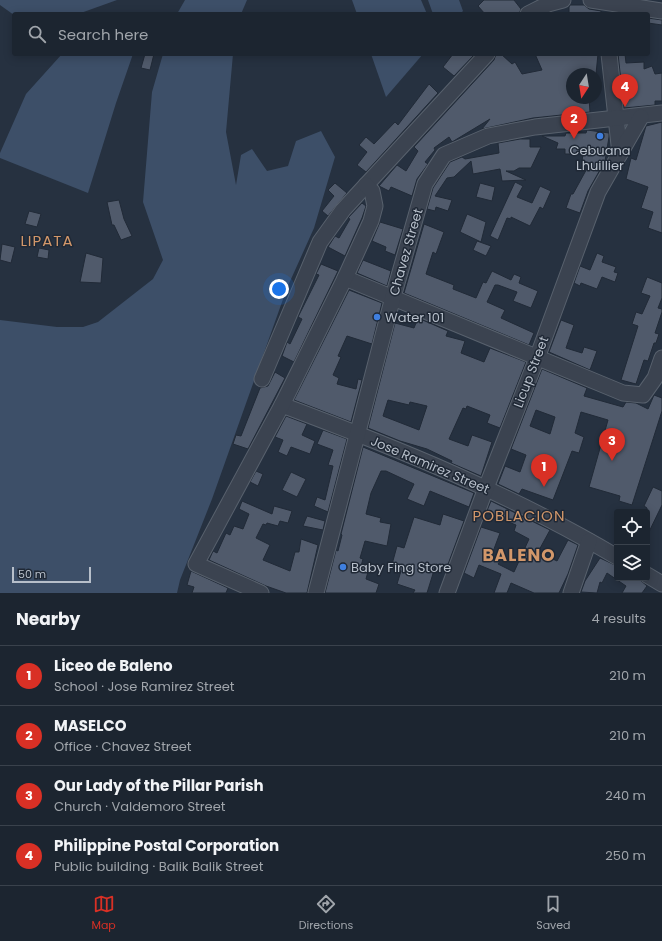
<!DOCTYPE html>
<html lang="en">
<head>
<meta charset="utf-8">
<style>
	body { margin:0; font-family:Poppins,sans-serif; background:#29313c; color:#f1f3f6 }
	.controls { position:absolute; right:12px; bottom:12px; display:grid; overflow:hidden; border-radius:4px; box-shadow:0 2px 10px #0003 }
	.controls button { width:36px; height:36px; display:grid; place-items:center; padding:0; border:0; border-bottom:1px solid #3a424c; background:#1c2530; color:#f1f3f6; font:20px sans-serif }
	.compass { position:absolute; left:566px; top:68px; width:36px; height:36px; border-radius:50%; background:#1c2530; box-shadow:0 2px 10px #0003; rotate:192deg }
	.scale { position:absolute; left:12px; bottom:10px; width:79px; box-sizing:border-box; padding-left:4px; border:2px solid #b7bfca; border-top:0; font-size:11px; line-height:14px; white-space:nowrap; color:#b7bfca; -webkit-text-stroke:3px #1f2835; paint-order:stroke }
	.you { position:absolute; left:279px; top:289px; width:14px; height:14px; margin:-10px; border:3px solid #fff; border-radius:50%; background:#1a73e8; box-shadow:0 0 0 6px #1a73e833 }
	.badge { display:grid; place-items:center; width:26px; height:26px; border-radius:50%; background:#d93025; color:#fff; font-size:13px; font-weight:700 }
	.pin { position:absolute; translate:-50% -33px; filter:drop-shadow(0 1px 2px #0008) }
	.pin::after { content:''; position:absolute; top:21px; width:14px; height:12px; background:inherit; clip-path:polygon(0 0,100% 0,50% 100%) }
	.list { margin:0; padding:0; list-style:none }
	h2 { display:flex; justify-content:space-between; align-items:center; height:52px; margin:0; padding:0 16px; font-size:17px }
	h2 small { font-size:13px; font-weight:400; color:#a0a5ab }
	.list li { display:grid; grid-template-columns:26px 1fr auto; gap:12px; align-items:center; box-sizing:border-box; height:60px; padding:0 16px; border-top:1px solid #3a424c }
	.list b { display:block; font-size:15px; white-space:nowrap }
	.list p { margin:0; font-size:13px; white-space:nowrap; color:#a0a5ab }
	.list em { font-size:13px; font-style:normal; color:#a0a5ab }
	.icon { flex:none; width:22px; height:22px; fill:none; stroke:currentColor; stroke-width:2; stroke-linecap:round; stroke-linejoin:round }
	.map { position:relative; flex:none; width:662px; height:593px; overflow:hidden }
	.search { position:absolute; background:#1c2530; box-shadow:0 2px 10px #0003; left:12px; right:12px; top:12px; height:44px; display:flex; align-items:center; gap:10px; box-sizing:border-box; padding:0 14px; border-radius:4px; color:#a0a5ab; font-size:15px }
	.sheet { height:292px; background:#1c2530 }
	nav { display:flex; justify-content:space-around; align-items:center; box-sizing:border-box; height:56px; border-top:1px solid #3a424c; background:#1c2530; font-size:11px; color:#a0a5ab }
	nav a { display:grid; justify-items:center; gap:2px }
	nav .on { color:#d93025 }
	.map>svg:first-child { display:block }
	.water { fill:#3d4f68 }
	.building { fill:#505a6b; stroke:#212a37; fill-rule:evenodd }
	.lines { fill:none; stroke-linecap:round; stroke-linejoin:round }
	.minor-casing { stroke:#58616d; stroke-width:17 }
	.minor { stroke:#3b4350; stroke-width:15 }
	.shop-dot { fill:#3f7fe0; stroke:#1f2835; stroke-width:1.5 }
	.labels { text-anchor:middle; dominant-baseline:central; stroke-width:3; stroke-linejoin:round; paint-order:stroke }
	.poi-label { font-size:13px; fill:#b7bfca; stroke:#1f2835; text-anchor:start }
	.street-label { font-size:13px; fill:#b7bfca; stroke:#1f2835 }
	.quarter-label { font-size:15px; letter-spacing:1px; fill:#d2976a; stroke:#1f2835 }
	.district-label { font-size:17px; font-weight:bold; letter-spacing:1px; fill:#d2976a; stroke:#1f2835 }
</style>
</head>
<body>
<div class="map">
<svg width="662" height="593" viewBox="0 0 662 593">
	<rect width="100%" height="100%" fill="#263140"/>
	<g class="water">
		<path d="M0 0H117L78 14 14 15 0 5Z"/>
		<path d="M185 0H247L241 14H177Z"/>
		<path d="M352 0H421L427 14H357Z"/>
		<path d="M428 0H459L463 11 460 14H433Z"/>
		<path d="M62 54H133L116 103 88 193 0 158V153L26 94Z"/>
		<path d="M163 54H233L226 132 236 185 241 155 252 149 267 171 288 166 296 141 321 131 335 157 314 228 287 288 212 499 180 580 177 593H0V320L57 327H83L98 322 153 279 163 260 143 202 152 92Z"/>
		<path d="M371 54H423L386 97Z"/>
	</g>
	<g class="building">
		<path d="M484 0H514L521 9 519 14H485L478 6Z"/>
		<path d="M570 5H584L589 9 601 11V14H569V7Z"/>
		<path d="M648 18 662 20V25L648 23Z"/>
		<path d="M145 54H154L150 70 141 68Z"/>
		<path d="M453 54H475L454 76 443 67Z"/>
		<path d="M496 54H501L512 64 515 62 522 74 542 70 535 54H598L596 74H572V98H589L590 112 533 118 482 129 490 119 452 142 449 137 434 148 435 150 425 162 428 164 417 179 412 196 391 187 389 191 379 186 397 165 406 171 418 151 414 147 494 60Z"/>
		<path d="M618 54H625L626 63 644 62V69L652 66 655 74 662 73V101H655V105L624 108Z"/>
		<path d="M429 84 438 93 366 172 357 165 367 152 359 145 366 137 374 144 395 122 398 125Z"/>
		<path d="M662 122V233L648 228 653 212 641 208 648 187 626 179 631 158 636 160 646 126Z"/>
		<path d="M587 130 609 133V137L605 161 588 191 580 213 566 208 571 194H573L590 163 582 161 583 154H565V149H556L558 143 542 136H565L566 133H586Z"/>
		<path d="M520 139H530V147H541L531 168H519L514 171H506L526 180 502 181 500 169 473 174 471 161 454 177 447 178 435 196 452 200 448 211 436 207 435 211 427 209 433 188 450 162 462 157 465 159 499 153 498 143Z"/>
		<path d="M515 182 523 186 517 197 532 203 540 186 551 191 543 209 540 207 530 226 511 217V219L507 218 498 240 490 236Z"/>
		<path d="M335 183 347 193 328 216 322 211 334 196 328 190Z"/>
		<path d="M480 183 495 187 492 201 476 197Z"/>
		<path d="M119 200 124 219 132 236 121 240 114 225H112L107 202Z"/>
		<path d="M362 203 366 206 362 218 345 256 328 247 335 236 339 238 350 219 348 218Z"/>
		<path d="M29 211 41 214 37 227 25 224Z"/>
		<path d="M467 214 486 222 481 242 460 232Z"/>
		<path d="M380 222 403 229 395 255 385 251 386 247 372 241Z"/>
		<path d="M424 224 444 232 436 254 433 252 426 274 454 285 453 289 476 298 483 282 486 283 492 271 511 280 514 274 521 277 519 283 538 291 531 308 513 301 517 292 498 285H495L487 302 505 310 501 318 534 333 529 345 404 293Z"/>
		<path d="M477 241 491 246 486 256 473 250Z"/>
		<path d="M2 244 15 247 11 263 0 260Z"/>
		<path d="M39 248 49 250 48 259 37 257Z"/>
		<path d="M86 253 103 258 101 283 80 282Z"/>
		<path d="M597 253 604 256 602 262 616 267 614 272 618 273 615 282 602 277 597 289 581 283 580 286 574 283 580 266 590 270Z"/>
		<path d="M363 260 391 271 387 286 357 273Z"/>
		<path d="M321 264 338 271 294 362 282 356 287 342 290 344 302 319 298 317 319 275 316 274Z"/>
		<path d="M647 277 662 283V298L658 308 662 309V312L655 333 659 334 656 343H654L648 361 644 360 636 384 621 380 638 326 632 324 636 312 642 314 650 296 641 293Z"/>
		<path d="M349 290 382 303 372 344 347 336 338 356 341 357 333 375 339 378 337 384 356 389 358 379 362 380 351 422 294 400Z"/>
		<path d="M418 318 448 331 446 336 465 341 461 353 484 362 490 348 526 362 500 428 487 423 490 415 467 406 466 409 463 408 449 439 468 446 472 435 492 442 481 476 451 463 452 461 427 449 400 441 368 428 395 323 414 328ZM388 400 409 405 410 402 427 406 419 430 383 416Z"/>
		<path d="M561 320 574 325 566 348 582 353 584 347 597 351 590 370 549 352Z"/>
		<path d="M542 369 587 388 584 396 623 407 626 402 636 403 648 409 654 395 662 398V411L632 505 619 501 620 496 589 487 608 420 581 412 575 433 584 437 579 453 572 451 553 500 522 489 519 494 498 484 505 466 520 472 526 455 511 449ZM536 410 555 417 550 434 530 426Z"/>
		<path d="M275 372 285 378 248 449 233 444 236 435 241 436 260 388 268 386Z"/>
		<path d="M286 416 307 424 302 435 315 441 310 454 291 447 287 456 278 452 283 440 275 437Z"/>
		<path d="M323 430 347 439 328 512 314 506 317 497 325 500 333 466 328 465 333 450 317 444Z"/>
		<path d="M363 447 474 493 469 507 430 491 424 506 407 499 414 484 386 471H381L371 493 366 514 381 518 380 522 391 524 387 546 365 541 360 558 363 559 361 566 369 568 366 579 379 584 376 593H325L336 550 338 551 342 535 341 534Z"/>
		<path d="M256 471 263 474 258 486 250 482Z"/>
		<path d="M291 472 306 479 297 497 282 490Z"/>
		<path d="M653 487 662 491V505L647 536V508L644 506Z"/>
		<path d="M242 501 272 514 274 506 292 511 288 523 280 521 278 526 267 523 266 525 263 524 256 538 270 545 263 560 290 571 295 552H299L301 539 318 545 307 593H286L266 586 209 560 213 551 217 553 226 533 230 535 234 526 243 529 249 514 239 509Z"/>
		<path d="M491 501 550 530 538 552 557 561 568 540 578 545 568 574 559 593H534L511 583 507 593H494L501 574 479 565 474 578 464 573 481 527 500 533 491 557 500 561 498 564 514 572 529 539 514 531 516 525 486 513Z"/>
		<path d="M443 514 464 521 447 567 436 564 427 593H413L415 590 397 584 401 571 391 568 397 546 404 548 414 517 440 525Z"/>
		<path d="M307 516 325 521 323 530 303 526Z"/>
		<path d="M600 558 617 566V578H638L647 586 642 593H622L626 586 607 573 602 583 600 582 597 593 581 592 585 581Z"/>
		<path d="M191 571 228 588 226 593H192L194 587 187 585Z"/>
	</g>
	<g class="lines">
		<defs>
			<g id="minor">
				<path d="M591 0 662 11"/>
				<path d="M528 14 548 4 563 0"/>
				<path d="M609 54 620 154"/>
				<path d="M345 278 623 393 643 395 655 378 662 358"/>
				<path d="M262 379 320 242 343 210 487 54"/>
				<path d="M282 405C397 448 511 494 617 557"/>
				<path d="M647 575 662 584"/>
				<path d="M261 593 196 564 282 405 345 278 371 221 375 206 372 191 366 185"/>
				<path d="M316 593 393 297 425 184 444 155 488 136 535 127 662 113"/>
				<path d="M447 593 486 488 537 358 598 192 641 117"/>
				<path d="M571 593 589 541"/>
			</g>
		</defs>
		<use href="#minor" class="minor-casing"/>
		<use href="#minor" class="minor"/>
	</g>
	<g class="shop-dot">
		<circle cx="600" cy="136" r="4"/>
		<circle cx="377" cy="317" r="4"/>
		<circle cx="343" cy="567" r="4"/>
	</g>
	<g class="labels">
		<g class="poi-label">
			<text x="600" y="150" text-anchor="middle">Cebuana<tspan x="600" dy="15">Lhuillier</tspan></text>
			<text x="385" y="317">Water 101</text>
			<text x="351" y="567">Baby Fing Store</text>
		</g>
		<g class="street-label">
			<text transform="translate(406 252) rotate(-74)">Chavez Street</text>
			<text transform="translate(531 372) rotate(-69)">Licup Street</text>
			<text transform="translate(430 465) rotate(23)">Jose Ramirez Street</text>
		</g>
		<g class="quarter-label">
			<text x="47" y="240">LIPATA</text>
			<text x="519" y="515">POBLACION</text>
		</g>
		<g class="district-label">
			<text x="519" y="555">BALENO</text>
		</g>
	</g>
</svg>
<div class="controls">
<button><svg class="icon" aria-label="locate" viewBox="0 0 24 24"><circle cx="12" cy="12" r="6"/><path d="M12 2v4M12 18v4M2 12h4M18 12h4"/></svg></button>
<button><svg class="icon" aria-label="layers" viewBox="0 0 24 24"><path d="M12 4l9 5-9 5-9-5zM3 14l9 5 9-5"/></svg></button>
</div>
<svg class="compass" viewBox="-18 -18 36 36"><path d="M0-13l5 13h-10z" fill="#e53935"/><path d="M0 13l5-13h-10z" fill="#a0a5ab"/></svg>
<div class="scale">50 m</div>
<div class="you"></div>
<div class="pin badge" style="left:544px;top:487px">1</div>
<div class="pin badge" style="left:574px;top:139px">2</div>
<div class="pin badge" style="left:612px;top:461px">3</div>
<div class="pin badge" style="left:625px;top:107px">4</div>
<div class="search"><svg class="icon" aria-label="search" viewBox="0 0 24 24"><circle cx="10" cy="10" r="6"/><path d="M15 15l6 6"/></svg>Search here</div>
</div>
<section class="sheet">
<h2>Nearby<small>4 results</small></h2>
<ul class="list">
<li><span class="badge">1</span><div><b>Liceo de Baleno</b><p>School · Jose Ramirez Street</p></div><em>210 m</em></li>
<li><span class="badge">2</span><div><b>MASELCO</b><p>Office · Chavez Street</p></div><em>210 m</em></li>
<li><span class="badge">3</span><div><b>Our Lady of the Pillar Parish</b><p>Church · Valdemoro Street</p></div><em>240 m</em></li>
<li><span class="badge">4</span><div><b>Philippine Postal Corporation</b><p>Public building · Balik Balik Street</p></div><em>250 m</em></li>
</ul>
</section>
<nav>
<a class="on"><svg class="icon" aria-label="map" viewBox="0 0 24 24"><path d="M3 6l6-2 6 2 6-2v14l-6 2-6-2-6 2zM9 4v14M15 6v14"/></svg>Map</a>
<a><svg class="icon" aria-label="directions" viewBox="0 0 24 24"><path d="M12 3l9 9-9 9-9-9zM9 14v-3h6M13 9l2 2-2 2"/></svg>Directions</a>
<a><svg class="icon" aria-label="saved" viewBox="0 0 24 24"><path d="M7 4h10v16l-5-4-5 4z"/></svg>Saved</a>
</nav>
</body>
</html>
